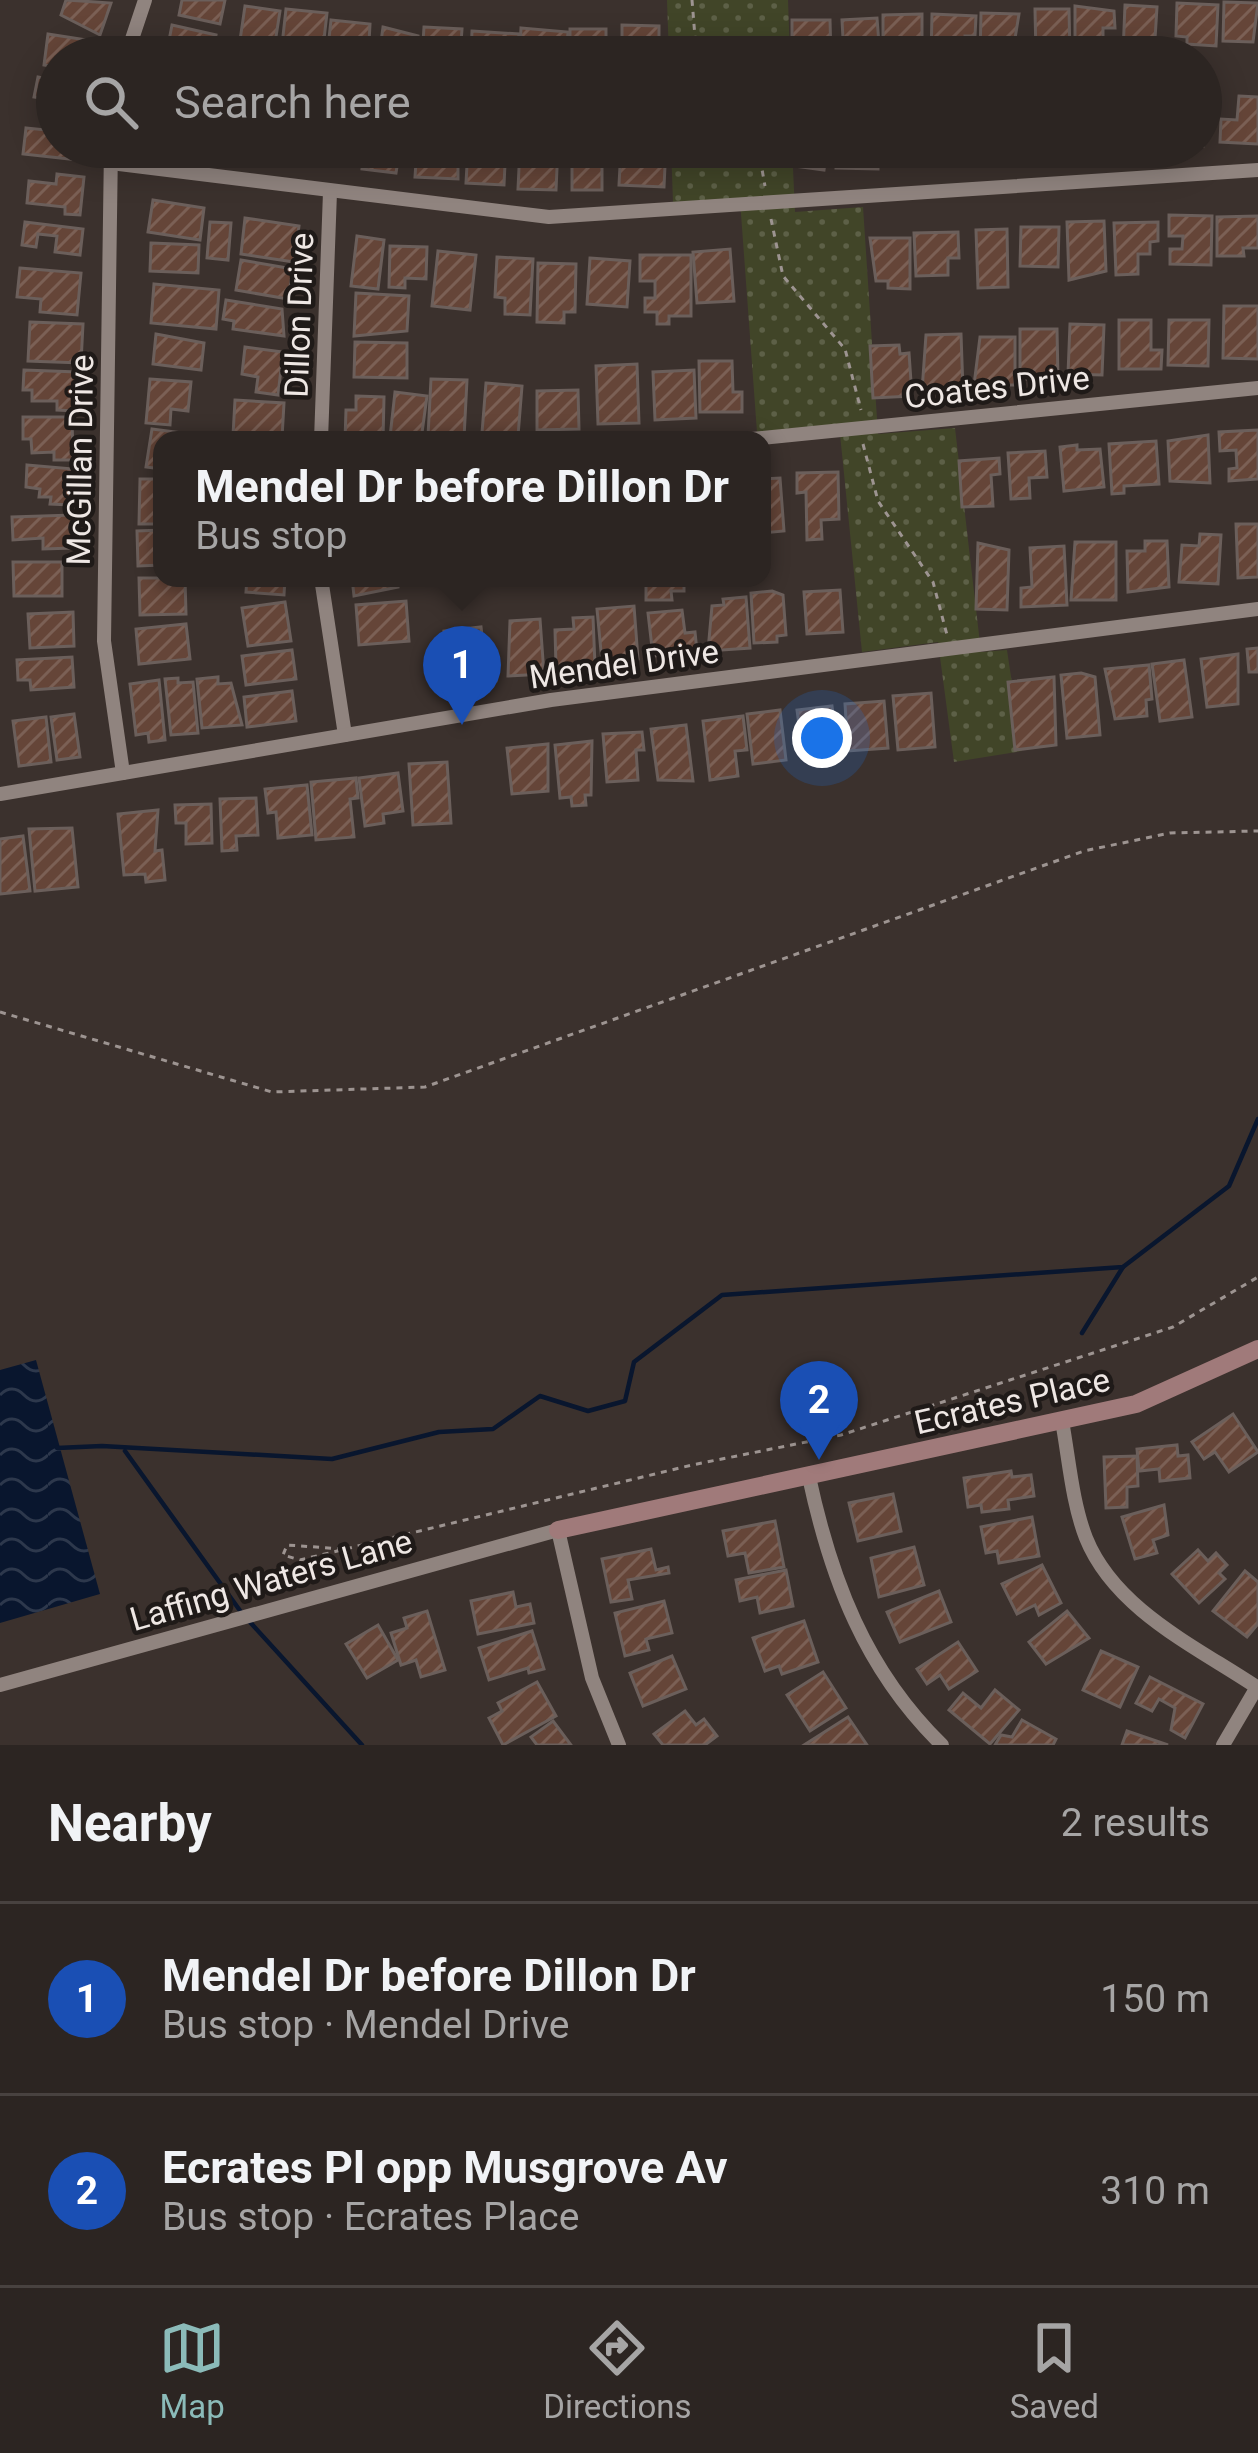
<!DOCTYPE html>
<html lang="en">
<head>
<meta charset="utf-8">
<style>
	body { margin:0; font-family:Roboto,sans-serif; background:#38312f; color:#f1f3f6 }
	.you { position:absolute; left:822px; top:738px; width:42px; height:42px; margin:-30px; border:9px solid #fff; border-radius:50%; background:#1a73e8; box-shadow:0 0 0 18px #1a73e833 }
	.badge { display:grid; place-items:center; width:78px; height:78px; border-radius:50%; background:#8bbbb9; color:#fff; font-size:39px; font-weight:700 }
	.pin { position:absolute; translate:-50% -99px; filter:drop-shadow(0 3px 6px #0008) }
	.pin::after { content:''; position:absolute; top:63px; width:42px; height:36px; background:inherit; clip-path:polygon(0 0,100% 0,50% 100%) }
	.popup { position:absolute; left:153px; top:431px; width:618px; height:156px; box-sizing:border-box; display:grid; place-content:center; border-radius:24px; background:#2c2522; filter:drop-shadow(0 3px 9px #0005); font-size:39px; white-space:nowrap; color:#a6a5a5 }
	.popup b { font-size:45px; color:#f1f3f6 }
	.popup::after { content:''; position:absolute; left:50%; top:100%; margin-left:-24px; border:24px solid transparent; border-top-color:#2c2522 }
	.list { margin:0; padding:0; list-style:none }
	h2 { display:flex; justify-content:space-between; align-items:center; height:156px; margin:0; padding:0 48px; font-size:51px }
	h2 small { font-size:39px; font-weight:400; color:#a6a5a5 }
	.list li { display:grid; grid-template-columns:78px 1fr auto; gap:36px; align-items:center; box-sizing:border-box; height:192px; padding:0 48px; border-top:3px solid #484240 }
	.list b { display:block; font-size:45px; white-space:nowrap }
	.list p { margin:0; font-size:39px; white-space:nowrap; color:#a6a5a5 }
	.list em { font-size:39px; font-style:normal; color:#a6a5a5 }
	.icon { flex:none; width:66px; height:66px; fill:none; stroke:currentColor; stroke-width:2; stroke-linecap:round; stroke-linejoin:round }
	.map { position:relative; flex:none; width:1258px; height:1745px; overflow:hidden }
	.search { position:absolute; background:#2c2522; box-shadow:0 6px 30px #0003; left:36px; right:36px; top:36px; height:132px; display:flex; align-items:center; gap:30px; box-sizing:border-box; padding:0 42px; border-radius:66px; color:#a6a5a5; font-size:45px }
	.sheet { height:540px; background:#2c2522 }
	nav { display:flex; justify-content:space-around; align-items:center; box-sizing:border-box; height:168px; border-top:3px solid #484240; background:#2c2522; font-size:33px; color:#a6a5a5 }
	nav a { display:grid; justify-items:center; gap:6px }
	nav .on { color:#8bbbb9 }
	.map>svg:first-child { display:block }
	.park { fill:url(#park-dots) }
	.water { fill:url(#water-waves) }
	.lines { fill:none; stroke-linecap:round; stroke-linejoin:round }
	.stream { stroke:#09162e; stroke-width:4.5 }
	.building { fill:url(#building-hatch); stroke:#6b5f5b; stroke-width:3 }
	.path { stroke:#9d9491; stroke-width:3; stroke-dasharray:6 6; stroke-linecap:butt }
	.street { stroke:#90847f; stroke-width:14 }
	.secondary { stroke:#a07a7a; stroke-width:18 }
	.labels { text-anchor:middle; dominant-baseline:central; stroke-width:9; stroke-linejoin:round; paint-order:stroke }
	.street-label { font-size:33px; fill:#eee7e4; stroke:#1f1a18 }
</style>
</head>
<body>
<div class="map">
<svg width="1258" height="1745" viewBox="0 0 1258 1745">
	<defs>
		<pattern id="park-dots" width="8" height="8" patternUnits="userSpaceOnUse" patternTransform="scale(3)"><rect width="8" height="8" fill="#414528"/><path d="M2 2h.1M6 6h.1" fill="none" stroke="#5d6047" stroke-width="1.8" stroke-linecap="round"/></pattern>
		<pattern id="water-waves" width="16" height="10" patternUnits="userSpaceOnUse" patternTransform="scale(3)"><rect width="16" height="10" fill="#09162e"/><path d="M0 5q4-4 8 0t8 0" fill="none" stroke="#2d384c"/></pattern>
		<pattern id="building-hatch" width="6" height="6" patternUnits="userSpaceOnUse" patternTransform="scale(3)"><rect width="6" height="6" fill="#654538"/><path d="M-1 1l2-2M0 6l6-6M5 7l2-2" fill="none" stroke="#7b6055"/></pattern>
	</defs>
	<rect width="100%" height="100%" fill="#3b312d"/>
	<g class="park">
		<path d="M667 0H788L790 57H669Z"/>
		<path d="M671 147H792L795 212 863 207 878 434 955 428 981 652 1007 650 1022 751 954 762 938 642 862 652 839 424 757 432 740 200 673 202Z"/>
	</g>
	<path class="water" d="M36 1360 100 1594 0 1623V1370Z"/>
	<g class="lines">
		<g class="stream">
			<path d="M1082 1333 1123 1267"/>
			<path d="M57 1448 102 1446 332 1459 439 1432 493 1429 540 1396 588 1411 625 1401 634 1362 722 1295 1123 1267 1229 1186 1258 1119"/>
			<path d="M125 1451 241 1612"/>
			<path d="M249 1621 362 1745"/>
		</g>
	</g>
	<g class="building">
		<path d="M66 0 111 3 100 35 61 15Z"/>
		<path d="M182 0H225L220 24 179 15Z"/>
		<path d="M1224 2 1258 3 1253 42 1223 41Z"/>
		<path d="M1177 3 1218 5 1216 46 1187 44V37L1176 36Z"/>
		<path d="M1125 5 1157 7 1154 55 1123 53Z"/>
		<path d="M245 6 280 11 273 56 238 54Z"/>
		<path d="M1075 6 1114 11 1115 28H1103V52H1075Z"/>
		<path d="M286 9 327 13 322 57 281 54Z"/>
		<path d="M1035 9H1069L1070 57H1036Z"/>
		<path d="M981 13 1019 14 1012 57H980Z"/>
		<path d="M922 14V57H883V15Z"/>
		<path d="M932 14 976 16 975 36H965V57H931Z"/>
		<path d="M877 18 880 57H844L842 20Z"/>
		<path d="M331 20 370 24 369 43 357 42 356 57H327Z"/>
		<path d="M792 20H830L831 57 792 52Z"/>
		<path d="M172 25 216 35 212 57 166 56Z"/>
		<path d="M622 25 659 26V57H622Z"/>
		<path d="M383 27 418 36 416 57H379Z"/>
		<path d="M424 27 462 29 460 57H422Z"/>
		<path d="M521 28 568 32 566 57H530L531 50 520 49Z"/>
		<rect x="570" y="29" width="36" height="28"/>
		<path d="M472 31 519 34 517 57 471 53Z"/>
		<path d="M48 34 93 41 90 57H57V67L44 65Z"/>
		<path d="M38 77 57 81V120L56 109 47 107 48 99 34 97Z"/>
		<path d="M1239 96 1258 97V144L1220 142 1221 119 1237 120Z"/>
		<path d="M1201 98 1209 99 1203 146 1201 145Z"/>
		<path d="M26 128 57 131V147H80L79 160 23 154Z"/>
		<path d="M269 147H313L312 157Z"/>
		<path d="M320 147H353L350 166 318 162Z"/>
		<path d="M365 147H400L396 173 362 169Z"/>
		<path d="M417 147H448L447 159 458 160V179L415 177Z"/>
		<path d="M468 147H497L496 163 505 164 504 185 466 183Z"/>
		<path d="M520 147H558L556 190 518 189Z"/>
		<rect x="572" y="147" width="30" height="43"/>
		<path d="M621 147H657L656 166H665L664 187 619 185Z"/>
		<path d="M796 147H827L824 170 794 166Z"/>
		<path d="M836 147 878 151V169L836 168Z"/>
		<path d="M888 147H929L928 165 888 164Z"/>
		<path d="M932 147H960V161L931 160Z"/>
		<path d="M978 147H1019V154L978 152Z"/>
		<path d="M1026 147H1059L1058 153 1026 152Z"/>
		<path d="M1071 147H1117V153L1071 151Z"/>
		<path d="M57 174 84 177 80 215 65 214V207L27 203 29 181 56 184Z"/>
		<path d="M153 200 204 208 200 240 148 232Z"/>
		<path d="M1169 215 1212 216 1211 265 1170 264V249H1182L1183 236H1169Z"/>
		<path d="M1258 216V248H1243L1244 256H1217V217Z"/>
		<path d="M245 218 299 226 294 262 241 254Z"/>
		<path d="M1104 221 1106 271 1069 280 1067 222Z"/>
		<path d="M25 222 83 229 80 255 55 252 57 236 38 234 36 247 22 245Z"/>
		<path d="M210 222 231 223 228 260 207 258Z"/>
		<path d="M1158 222V241L1150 242V254H1138V274L1116 275 1114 223Z"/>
		<path d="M1021 227H1059L1058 267 1020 266Z"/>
		<path d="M1007 229 1008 287 978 288 976 230Z"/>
		<path d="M958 232 959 258H948V275L916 276 914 233Z"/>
		<path d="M357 236 384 240 378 289 351 286Z"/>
		<path d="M870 238H910V289L888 288V281H876Z"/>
		<path d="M151 243 199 245 198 273 150 271Z"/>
		<path d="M390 246 427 247 426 279 405 278V288L389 287Z"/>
		<path d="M730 249 734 301 697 303 693 252Z"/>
		<path d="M438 251 476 255 470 310 432 306Z"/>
		<path d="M640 255H691V316H669V324H657V312H645V298H655V281H640Z"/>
		<path d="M497 257 533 259 530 315 505 314V298L495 297Z"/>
		<path d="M590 258 630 261 627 307 587 304Z"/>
		<path d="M241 260 293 269 288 299 236 290Z"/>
		<path d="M538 263 576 264 575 312H564V323L537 322Z"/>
		<path d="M20 268 81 273 77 315 40 312 41 299 17 297Z"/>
		<path d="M154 284 219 290 216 329 151 323Z"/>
		<path d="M356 293 409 296 407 331 354 336Z"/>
		<path d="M226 300 282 309 284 336 233 329 234 321 223 319Z"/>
		<path d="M1224 306H1258V359L1223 358Z"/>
		<path d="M1119 320H1151V350H1162L1161 369H1119Z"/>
		<path d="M1169 320H1209L1208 366 1168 365Z"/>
		<path d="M30 322 83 324 81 363 28 361Z"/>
		<path d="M1070 324 1104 325 1102 375 1068 374Z"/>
		<path d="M1020 329H1057L1058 379H1020Z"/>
		<path d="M156 334 204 343 201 370 153 364Z"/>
		<path d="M961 334 963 390 922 391 926 335Z"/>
		<path d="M980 337H1015V385H974Z"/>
		<path d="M355 342 407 343V378L354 377Z"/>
		<path d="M899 345 900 354 909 353 912 396 873 398 870 346Z"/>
		<path d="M245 347 283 352 278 395 256 392 258 377 242 374Z"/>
		<path d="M699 361H732L733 392H742V412H700Z"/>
		<path d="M637 364 639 423 598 424 596 366Z"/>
		<path d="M24 370 77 372 76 411 57 410V401H32V390H23Z"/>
		<path d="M694 370 696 418 655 420 653 372Z"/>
		<path d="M150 379 191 382 188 411 171 409 170 425 146 423Z"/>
		<path d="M431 379 467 380 464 438 428 436Z"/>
		<path d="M486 383 522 386 518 436 482 433Z"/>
		<path d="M578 390 579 429 537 430V391Z"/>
		<path d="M395 392 427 396 421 440 390 437Z"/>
		<path d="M356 396 384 397 383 440H345L346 410H356Z"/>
		<path d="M235 400 284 403 282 438 233 435Z"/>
		<path d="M23 417H72L73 460H54V452L32 453 31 439H23Z"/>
		<path d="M152 429 183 433 182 440H162V469L146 467Z"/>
		<path d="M1258 430V479L1229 481V469L1237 468 1236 450 1220 451 1219 432Z"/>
		<path d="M1208 435 1210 483 1170 481 1168 441Z"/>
		<path d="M1156 441 1159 484 1124 486V493L1112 494 1109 444Z"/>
		<path d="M1077 445V450L1100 449 1104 487 1064 491 1060 447Z"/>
		<path d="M1045 451 1047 477 1029 478 1030 498 1011 499 1008 453Z"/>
		<path d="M999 458 1000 474 991 475 993 506 962 507 959 461Z"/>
		<path d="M27 465 74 469 71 505 50 504 51 497H39L40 489 26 487Z"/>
		<path d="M838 472 839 519 821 520 822 539 807 540 806 492 797 493V473Z"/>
		<path d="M780 478 784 531 762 533V479Z"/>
		<path d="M140 479H162L161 524H139Z"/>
		<path d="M72 515 73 548 43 549V538L13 540 12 517Z"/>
		<path d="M1236 524H1258V577L1238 578Z"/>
		<path d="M162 530V565L138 566 137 531Z"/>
		<path d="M1200 534 1221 535 1218 584 1179 582 1182 545 1199 546Z"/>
		<path d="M1145 541H1167L1169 587 1128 592 1127 551H1145Z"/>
		<path d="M1075 542H1116V600H1071Z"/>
		<path d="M978 543 1009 550 1007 610 976 609Z"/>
		<path d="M1064 546 1067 605 1021 607V588L1032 587 1030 548Z"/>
		<path d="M13 562H62V596H14Z"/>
		<path d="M139 578H185L186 614 140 615Z"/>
		<path d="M247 578H285L284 595 246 592Z"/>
		<path d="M352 578H397L398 587 354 596Z"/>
		<path d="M646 578H684V591H671L672 600H646Z"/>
		<path d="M840 590 843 632 807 634 804 592Z"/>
		<path d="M772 591 783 595 786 635 777 636V642L754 643 751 593Z"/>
		<path d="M746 597 750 648 708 651 712 606 724 605 723 599Z"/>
		<path d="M406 601 409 641 359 645 356 605Z"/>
		<path d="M285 602 291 641 248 646 242 608Z"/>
		<path d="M634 606 638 659 602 662 597 609Z"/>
		<path d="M682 610 685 633 695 632 697 652 653 656 648 613Z"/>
		<path d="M73 612 74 646 30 648 28 614Z"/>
		<path d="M593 617 595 666 556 667 555 630 574 629 573 618Z"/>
		<path d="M540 619 544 674 508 676 510 621Z"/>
		<path d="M186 624 190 659 139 664 136 629Z"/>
		<path d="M481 627 485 660 494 659 496 681 450 686 444 631Z"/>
		<path d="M1258 648V672H1249L1247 649Z"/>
		<path d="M292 650 296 679 246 685 242 656Z"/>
		<path d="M1238 654V704L1207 707 1201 659Z"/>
		<path d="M72 657 74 687 31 690 30 680H18L17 660Z"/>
		<path d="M1184 660 1192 717 1160 721 1152 664Z"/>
		<path d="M1149 665 1152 699 1146 700 1147 716 1115 719 1105 669Z"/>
		<path d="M1081 673 1095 677 1100 735 1067 738 1061 675Z"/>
		<path d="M218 677V684L231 683 242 725 202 728 197 679Z"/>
		<path d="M1054 677 1056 745 1015 750 1008 682Z"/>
		<path d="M178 678V683L193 682 198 733 171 735 165 679Z"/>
		<path d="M159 680 165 740 149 742 148 733 136 735 130 684Z"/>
		<path d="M292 691 296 721 247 727 244 697Z"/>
		<path d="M931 693 935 747 898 750 893 696Z"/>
		<path d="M884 701 888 748 848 751 845 704Z"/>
		<path d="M832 706 838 751 803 755 797 710Z"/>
		<path d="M780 710 786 760 753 764 747 714Z"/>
		<path d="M74 714 80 757 57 760 51 717Z"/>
		<path d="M743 716 747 750 735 751 738 776 710 780 703 721Z"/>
		<path d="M46 717 51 762 19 766 13 721Z"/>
		<path d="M686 725 693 781 658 780 651 729Z"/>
		<path d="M642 732 644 750H636L638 780 607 782 603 734Z"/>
		<path d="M592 741 591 795H585L586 805 572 806 571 797 560 798 555 745Z"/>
		<path d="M548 744V791L512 794 507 748Z"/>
		<path d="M447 762 451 823 413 825 409 764Z"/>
		<path d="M398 773 403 811 383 814 384 823 365 826 359 778Z"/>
		<path d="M356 778 358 798 350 799 354 837 316 840 311 782Z"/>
		<path d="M307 785 312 835 278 838 276 812 268 813 265 789Z"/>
		<path d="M256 798 258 835 236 836 237 850 222 851 220 799Z"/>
		<path d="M211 804 212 843 186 844V823H176L175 805Z"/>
		<path d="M158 810 155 851 162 850 165 880 146 882 145 874 124 875 118 814Z"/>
		<path d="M72 828 78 887 35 891 29 829Z"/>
		<path d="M23 836 30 891 0 894V839Z"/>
		<path d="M1233 1414 1258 1452 1229 1472 1215 1452 1204 1459 1192 1442Z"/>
		<path d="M1177 1445 1178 1456 1188 1455 1190 1478 1160 1481 1159 1469 1139 1471 1137 1449Z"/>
		<path d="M1137 1456 1138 1486 1127 1487V1507L1106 1508 1104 1457Z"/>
		<path d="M1011 1471 1012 1477 1031 1475 1034 1496 1008 1500 1009 1509 982 1512 981 1505 968 1507 964 1478Z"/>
		<path d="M893 1494 901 1531 858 1541 849 1503Z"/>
		<path d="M1164 1505 1168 1535 1153 1540 1157 1553 1135 1559 1122 1517Z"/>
		<path d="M1032 1517 1039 1556 999 1563 997 1551 986 1553 981 1527Z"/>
		<path d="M775 1521 784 1567 749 1573 745 1553 728 1556 723 1531Z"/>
		<path d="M914 1547 924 1585 879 1597 871 1558Z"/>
		<path d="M651 1549 656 1570 668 1567 669 1573 628 1580 632 1599 611 1602 602 1559Z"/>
		<path d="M1198 1550 1208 1561 1216 1553 1227 1565 1219 1573 1225 1579 1199 1603 1172 1574Z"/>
		<path d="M1042 1565 1061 1603 1039 1615 1035 1605 1017 1614 1002 1584Z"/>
		<path d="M786 1570 793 1606 760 1613 757 1597 740 1601 736 1580Z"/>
		<path d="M1245 1571 1258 1582V1624L1247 1637 1213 1611Z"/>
		<path d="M939 1591 951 1622 900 1642 887 1612Z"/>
		<path d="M513 1592 516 1607 530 1604 534 1623 478 1634 471 1601Z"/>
		<path d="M664 1601 672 1633 646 1639 649 1650 625 1656 615 1613Z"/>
		<path d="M427 1611 445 1670 421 1677 416 1660 401 1665 391 1633 407 1628 404 1618Z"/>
		<path d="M1067 1611 1089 1638 1046 1664 1029 1642Z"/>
		<path d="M804 1621 818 1662 782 1674 779 1666 765 1671 753 1638Z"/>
		<path d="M378 1625 398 1660 367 1678 346 1644Z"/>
		<path d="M532 1631 544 1669 529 1673 528 1668 489 1680 479 1648Z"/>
		<path d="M958 1642 977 1671 949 1689 940 1675 927 1684 917 1669Z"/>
		<path d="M1101 1651 1138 1667 1120 1707 1083 1690Z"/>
		<path d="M672 1656 686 1689 643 1706 630 1673Z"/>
		<path d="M823 1672 846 1708 810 1731 787 1695Z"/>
		<path d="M1150 1677 1203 1704 1185 1738 1171 1730 1175 1708 1159 1699 1152 1711 1136 1703Z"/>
		<path d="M537 1682 556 1716 503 1745 489 1718 502 1711 498 1703Z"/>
		<path d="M995 1690 1019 1710 990 1744 949 1710 963 1693 981 1708Z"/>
		<path d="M685 1711 696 1725 704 1719 717 1736 705 1745H663L654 1734Z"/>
		<path d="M848 1717 867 1745H804Z"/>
		<path d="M1022 1720 1056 1739 1053 1745H995L1001 1735 1012 1737Z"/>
		<path d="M553 1721 571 1745H537L531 1737Z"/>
		<path d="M1127 1731 1168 1745H1122Z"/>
	</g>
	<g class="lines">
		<g class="path">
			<path d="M692 0 695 37 705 57"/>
			<path d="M758 147 765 186"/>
			<path d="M771 219 783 276 845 349 861 410"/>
			<path d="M863 444 878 501 933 582 947 635"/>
			<path d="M0 1012 272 1092 425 1087 1084 851 1170 833 1258 831"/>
			<path d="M343 1549 287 1545 283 1555 300 1560 692 1465 841 1435 1173 1327 1258 1277"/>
		</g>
		<g class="street">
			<path d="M126 57 145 0"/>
			<path d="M111 147 104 641 123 773"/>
			<path d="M111 163 549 217 1258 170"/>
			<path d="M321 440 330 192"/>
			<path d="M742 440 1258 388"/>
			<path d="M321 578 345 735"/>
			<path d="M0 794 551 700 1258 609"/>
			<path d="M1062 1421C1069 1459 1072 1502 1086 1538 1115 1610 1197 1647 1258 1688"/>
			<path d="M809 1477C831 1579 865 1670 942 1745"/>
			<path d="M0 1685 558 1530 592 1678 619 1745"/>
			<path d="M1223 1745 1257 1687"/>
		</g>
		<path class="secondary" d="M558 1530 1136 1404 1258 1349"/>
	</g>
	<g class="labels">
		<g class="street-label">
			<text transform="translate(299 315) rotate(-88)">Dillon Drive</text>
			<text transform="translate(997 387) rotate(-6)">Coates Drive</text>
			<text transform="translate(80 460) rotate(-89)">McGillan Drive</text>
			<text transform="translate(624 664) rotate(-8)">Mendel Drive</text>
			<text transform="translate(1012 1401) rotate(-13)">Ecrates Place</text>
			<text transform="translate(271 1580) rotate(-16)">Laffing Waters Lane</text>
		</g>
	</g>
</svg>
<div class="you"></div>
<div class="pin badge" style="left:462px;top:725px;background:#1a4fb4">1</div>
<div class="popup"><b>Mendel Dr before Dillon Dr</b>Bus stop</div>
<div class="pin badge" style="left:819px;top:1460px;background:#1a4fb4">2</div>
<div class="search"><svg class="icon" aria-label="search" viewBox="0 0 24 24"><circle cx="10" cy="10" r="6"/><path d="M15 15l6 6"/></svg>Search here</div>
</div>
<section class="sheet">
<h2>Nearby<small>2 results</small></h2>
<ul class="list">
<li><span class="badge" style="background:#1a4fb4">1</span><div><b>Mendel Dr before Dillon Dr</b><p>Bus stop · Mendel Drive</p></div><em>150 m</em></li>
<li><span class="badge" style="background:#1a4fb4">2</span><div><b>Ecrates Pl opp Musgrove Av</b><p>Bus stop · Ecrates Place</p></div><em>310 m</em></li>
</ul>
</section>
<nav>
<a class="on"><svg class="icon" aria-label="map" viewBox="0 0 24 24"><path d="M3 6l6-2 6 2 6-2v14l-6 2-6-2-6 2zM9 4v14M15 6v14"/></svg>Map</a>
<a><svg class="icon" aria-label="directions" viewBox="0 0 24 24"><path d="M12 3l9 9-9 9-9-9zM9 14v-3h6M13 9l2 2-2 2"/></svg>Directions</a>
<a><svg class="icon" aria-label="saved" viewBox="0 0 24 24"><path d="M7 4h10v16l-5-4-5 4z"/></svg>Saved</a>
</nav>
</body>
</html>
